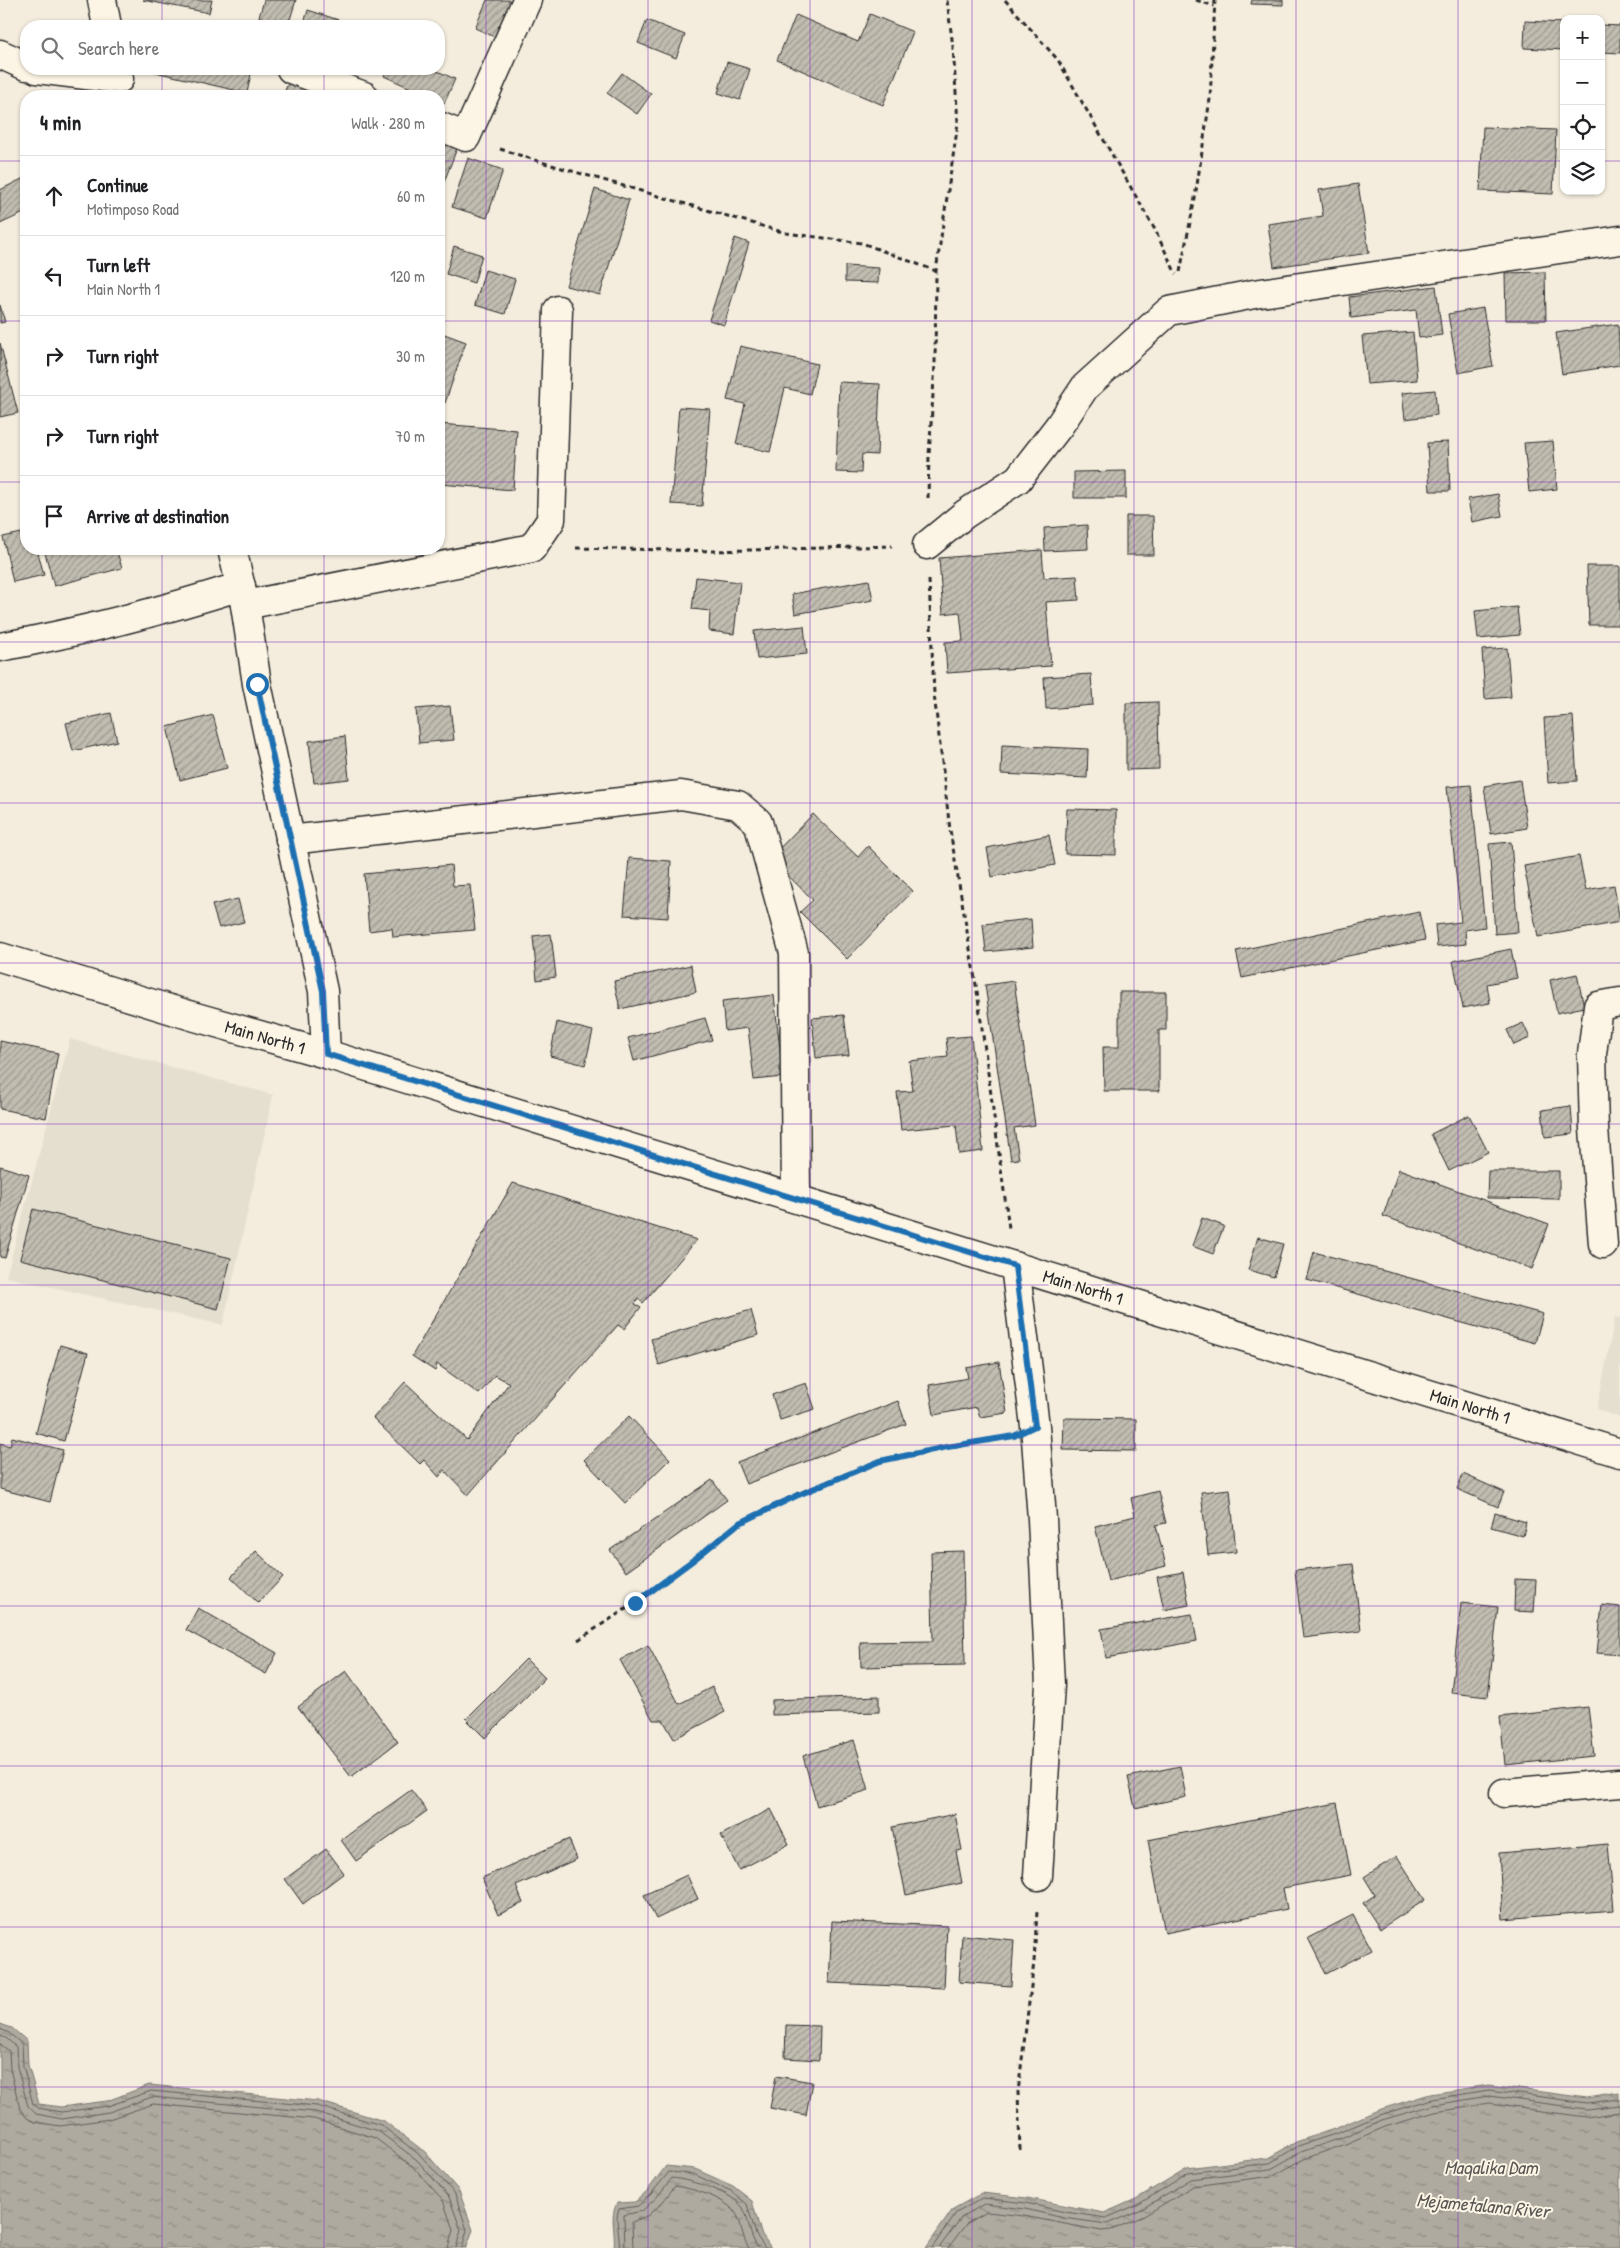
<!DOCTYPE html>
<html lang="en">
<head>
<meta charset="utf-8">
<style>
	body { margin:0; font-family:"Patrick Hand",sans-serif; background:#f2f2f2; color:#202124 }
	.controls { position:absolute; right:15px; top:15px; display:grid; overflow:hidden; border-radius:10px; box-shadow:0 1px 4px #0004 }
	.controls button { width:45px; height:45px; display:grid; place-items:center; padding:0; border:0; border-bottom:1px solid #e0e0e0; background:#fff; color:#202124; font:25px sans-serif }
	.stop { position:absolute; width:15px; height:15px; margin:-11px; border:4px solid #1f6fb2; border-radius:50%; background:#fff }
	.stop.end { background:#1f6fb2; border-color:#fff; box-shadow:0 1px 5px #0008 }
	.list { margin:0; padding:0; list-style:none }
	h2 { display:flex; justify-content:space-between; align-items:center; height:65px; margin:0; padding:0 20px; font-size:21px }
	h2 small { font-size:16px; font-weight:400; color:#757577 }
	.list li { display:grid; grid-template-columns:32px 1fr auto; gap:15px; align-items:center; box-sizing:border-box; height:80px; padding:0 20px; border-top:1px solid #e0e0e0 }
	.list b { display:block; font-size:19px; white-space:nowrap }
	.list p { margin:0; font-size:16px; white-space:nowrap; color:#757577 }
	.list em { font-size:16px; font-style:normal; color:#757577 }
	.icon { flex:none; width:28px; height:28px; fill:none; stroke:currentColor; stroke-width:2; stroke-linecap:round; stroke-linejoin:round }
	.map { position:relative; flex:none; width:1620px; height:2248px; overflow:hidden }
	.search { position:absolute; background:#fff; box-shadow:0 1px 4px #0004; left:20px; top:20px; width:425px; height:55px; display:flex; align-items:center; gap:12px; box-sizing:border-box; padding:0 18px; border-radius:20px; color:#757577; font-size:19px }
	.panel { position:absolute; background:#fff; box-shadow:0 1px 4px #0004; left:20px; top:90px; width:425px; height:465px; border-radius:20px }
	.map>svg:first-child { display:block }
	.built { fill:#e5dfd0 }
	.water { fill:url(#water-ripples); stroke:#7a7771 }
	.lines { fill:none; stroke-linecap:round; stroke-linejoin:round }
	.shore { stroke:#605e5a; stroke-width:1 }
	.building { fill:url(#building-hatch); stroke:#2b2b2b }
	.minor-casing { stroke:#2b2b2b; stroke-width:31 }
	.major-casing { stroke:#2b2b2b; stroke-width:31 }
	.path { stroke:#2b2b2b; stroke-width:3; stroke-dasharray:5 4; stroke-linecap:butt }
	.minor { stroke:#fcf5e5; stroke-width:28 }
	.major { stroke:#fcf5e5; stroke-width:28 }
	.route { stroke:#1f6fb2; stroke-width:6 }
	.grid { fill:none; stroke:#7b2cbf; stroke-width:1; stroke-opacity:0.55 }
	.labels { text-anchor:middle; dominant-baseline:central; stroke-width:4; stroke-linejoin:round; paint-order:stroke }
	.street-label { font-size:18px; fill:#2b2b2b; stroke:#fcf5e5 }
	.water-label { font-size:19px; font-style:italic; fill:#595754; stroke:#fcf5e5 }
</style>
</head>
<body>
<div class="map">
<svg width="1620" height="2248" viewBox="0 0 1620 2248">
	<defs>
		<pattern id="water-ripples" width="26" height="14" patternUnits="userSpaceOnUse" patternTransform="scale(1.25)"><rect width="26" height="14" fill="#afaaa0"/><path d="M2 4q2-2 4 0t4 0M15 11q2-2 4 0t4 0" fill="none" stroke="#8f8b83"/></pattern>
		<pattern id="building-hatch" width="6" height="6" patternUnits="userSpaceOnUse" patternTransform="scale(1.25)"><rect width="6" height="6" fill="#c2bdb1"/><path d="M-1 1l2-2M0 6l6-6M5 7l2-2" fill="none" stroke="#9e9a90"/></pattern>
	</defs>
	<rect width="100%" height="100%" fill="#f4edde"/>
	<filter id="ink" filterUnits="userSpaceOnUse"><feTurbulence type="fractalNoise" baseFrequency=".02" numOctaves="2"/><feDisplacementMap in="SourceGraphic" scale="10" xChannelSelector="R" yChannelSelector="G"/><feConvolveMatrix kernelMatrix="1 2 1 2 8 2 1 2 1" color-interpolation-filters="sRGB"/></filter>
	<g filter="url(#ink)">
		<g class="built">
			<path d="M70 1039 273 1095 223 1325 6 1277Z"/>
			<path d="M1615 1317 1620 1318V1418L1597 1409Z"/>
		</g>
		<g class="water">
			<path d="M0 2024 12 2028 27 2041 28 2065 39 2104 61 2107 107 2101 149 2085 318 2101 384 2121 425 2152 459 2191 473 2230 466 2248H0Z"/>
			<path d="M1489 2085 1587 2098 1620 2093V2248H926L953 2209 982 2193 1027 2198 1104 2213 1136 2199 1187 2168 1268 2158 1296 2142 1337 2128 1378 2110 1430 2094Z"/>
			<path d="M666 2166 695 2169 733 2186 752 2201 761 2233 771 2248H614C616 2232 609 2217 617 2203L635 2202 648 2190Z"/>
		</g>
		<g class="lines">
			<g class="shore">
				<path d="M0 2029 9 2033 22 2044 23 2066 33 2104 38 2108 61 2112 108 2106 151 2091 317 2106 381 2125 421 2156 455 2194 467 2230 462 2248"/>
				<path d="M0 2036 6 2038 16 2047 17 2067 28 2106 36 2114 62 2119 109 2112 152 2097 316 2112 378 2131 417 2160 449 2197 461 2230 456 2248"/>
				<path d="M0 2044 9 2051 10 2069 20 2109 27 2118 35 2122 60 2126 109 2119 153 2104 314 2119 375 2138 412 2166 443 2200 453 2230 448 2248"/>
				<path d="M619 2248C621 2236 614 2219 619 2209L638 2206 651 2194 669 2172 693 2174 704 2179 731 2191 747 2204 756 2235 765 2248"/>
				<path d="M625 2248 624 2215 642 2211 656 2198 672 2178C690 2180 733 2192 743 2208 750 2220 748 2234 758 2248"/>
				<path d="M633 2248 632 2222 647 2216 661 2204 675 2186C691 2188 725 2198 735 2212 742 2221 741 2237 749 2248"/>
				<path d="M932 2248 956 2213 983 2198 1026 2203 1065 2212 1106 2218 1139 2204 1188 2173 1270 2163 1298 2146 1338 2133 1380 2115 1432 2099 1489 2090 1587 2103 1620 2099"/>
				<path d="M939 2248 961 2218 984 2204 1025 2209 1064 2218 1107 2224 1142 2209 1191 2179 1271 2169 1301 2152 1341 2138 1382 2120 1433 2105 1489 2096 1586 2109 1620 2105"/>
				<path d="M948 2248 966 2224 987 2212 1024 2216 1101 2231 1111 2230 1144 2216 1193 2186 1273 2176 1304 2159 1343 2145 1385 2127 1435 2112 1489 2104 1586 2117 1620 2112"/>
			</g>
		</g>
		<g class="building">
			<path d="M143 0H212L209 13Z"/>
			<path d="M264 0H296L288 26 259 17Z"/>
			<path d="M487 0H516L499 39 475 28Z"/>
			<path d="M1252 0H1283V5L1251 4Z"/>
			<path d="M308 10 357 26H303Z"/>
			<path d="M870 14 913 32 883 105 777 60 796 15 858 42Z"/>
			<path d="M647 20 685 35 676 58 638 43Z"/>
			<path d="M1525 21 1564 23V50L1524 48Z"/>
			<path d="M1601 25 1620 26V53L1601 52Z"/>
			<path d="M727 62 750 69 740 100 718 93Z"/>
			<path d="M152 69H252L247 93 151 71Z"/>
			<path d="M341 69H360L358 75Z"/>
			<path d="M387 69H433L455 79 444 104 439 101V96H428L384 76Z"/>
			<path d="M622 73 651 94 637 114 607 93Z"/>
			<path d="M288 83 321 96H283Z"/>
			<path d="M1483 127 1556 130 1553 194 1480 191Z"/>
			<path d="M439 135 459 143 439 195Z"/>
			<path d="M468 158 503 170 487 218 452 207Z"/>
			<path d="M26 177V212L0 224V190Z"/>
			<path d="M1358 184 1369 253 1274 267 1268 224 1323 216 1319 190Z"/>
			<path d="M595 189 629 200 600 295 566 286Z"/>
			<path d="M735 238 749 243 724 325 709 320Z"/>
			<path d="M454 246 482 255 474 283 446 274Z"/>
			<path d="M845 266 879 268 878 283 845 282Z"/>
			<path d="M485 270 515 279 505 314 475 305Z"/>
			<path d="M1545 272 1546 320H1506L1505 273Z"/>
			<path d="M1436 286 1442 335 1419 338 1416 310 1351 318 1349 297Z"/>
			<path d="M0 305 5 322 0 323Z"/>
			<path d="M1483 308 1493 366 1458 373 1448 314Z"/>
			<path d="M1618 324 1620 365 1562 374 1556 333Z"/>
			<path d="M439 332 466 342 445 403 439 401Z"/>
			<path d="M1413 332 1417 380 1367 384 1362 336Z"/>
			<path d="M0 343 18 413 0 417Z"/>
			<path d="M740 346 817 364 810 394 785 388 770 452 736 444 745 404 727 400Z"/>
			<path d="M839 382 880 384 877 455 862 454 861 473 836 472Z"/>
			<path d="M1435 390 1437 415 1405 419 1402 393Z"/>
			<path d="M679 407 710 409 702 506 671 504Z"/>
			<path d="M439 424 517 430 513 490 439 484Z"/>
			<path d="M1553 441 1557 489 1529 492 1524 443Z"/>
			<path d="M1448 442 1450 491H1430L1427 443Z"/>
			<path d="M1126 471V498H1074V472Z"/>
			<path d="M1498 494 1502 516 1472 522 1468 499Z"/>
			<path d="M1126 516H1153L1154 555H1126Z"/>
			<path d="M1087 525 1088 549 1045 551 1044 528Z"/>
			<path d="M26 532V549H37L44 575 13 582 3 537Z"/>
			<path d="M44 549H77L78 552 89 549H116L122 568 54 586Z"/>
			<path d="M1042 550 1044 578 1077 576 1079 600 1046 602 1051 666 947 673 945 642 963 641 960 612 943 614 939 558Z"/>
			<path d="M1587 566H1620V625H1589Z"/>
			<path d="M696 577 740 582 734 634 709 631 710 611 692 609Z"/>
			<path d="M869 580 873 600 795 614 792 594Z"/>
			<path d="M1517 607 1520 635 1478 639 1475 611Z"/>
			<path d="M804 626 807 654 757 659 754 631Z"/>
			<path d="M1507 648 1511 697 1485 699 1482 650Z"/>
			<path d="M1091 674 1093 705 1046 709 1044 677Z"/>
			<path d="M1158 702 1159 769 1126 770V703Z"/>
			<path d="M450 706 454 740 419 743 416 709Z"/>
			<path d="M111 713 117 741 73 751 66 723Z"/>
			<path d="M213 715 227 768 180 780 167 727Z"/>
			<path d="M1573 716 1577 781 1548 783 1544 718Z"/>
			<path d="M345 736 349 779 314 783 309 741Z"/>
			<path d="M1002 745 1088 749 1087 778 1001 774Z"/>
			<path d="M1520 780 1527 828 1491 834 1484 786Z"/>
			<path d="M1471 785 1485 927 1465 930 1466 944 1437 947 1435 925 1461 922 1447 787Z"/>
			<path d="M1067 809 1116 810V855L1065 854Z"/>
			<path d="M813 814 858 857 868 846 913 891 847 959 800 912 813 900 770 858Z"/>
			<path d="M1049 835 1055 865 992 877 987 848Z"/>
			<path d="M1511 842 1518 932 1495 934 1489 844Z"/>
			<path d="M1579 856 1586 890 1614 885 1620 922 1538 937 1524 866Z"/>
			<path d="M629 858 671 861 668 918 624 915Z"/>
			<path d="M451 865 453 886 470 885 475 930 393 937 392 928 369 931 364 874Z"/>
			<path d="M238 899 244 922 219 928 212 905Z"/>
			<path d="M1419 912 1425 940 1242 978 1236 951Z"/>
			<path d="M1031 919 1033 947 986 952 983 924Z"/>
			<path d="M551 934 556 977 537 980 533 936Z"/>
			<path d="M1511 949 1517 978 1487 984 1490 1003 1463 1008 1453 961Z"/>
			<path d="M691 965 696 992 620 1009 614 981Z"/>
			<path d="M1577 974 1584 1007 1557 1013 1550 980Z"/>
			<path d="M1014 981 1035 1125 1014 1128 1019 1159 1011 1160 985 985Z"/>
			<path d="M1119 992H1166V1030H1159V1091H1104L1103 1047H1119Z"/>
			<path d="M774 995 783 1077 754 1080 748 1028 725 1031 722 1001Z"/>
			<path d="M844 1015 849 1055 816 1058 812 1018Z"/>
			<path d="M705 1018 712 1040 634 1061 628 1038Z"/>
			<path d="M557 1022 593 1031 585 1065 550 1056Z"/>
			<path d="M1523 1023 1530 1038 1514 1045 1507 1030Z"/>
			<path d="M971 1036 983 1151 959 1154 956 1125 901 1130 897 1092 913 1091 909 1061 948 1057 946 1038Z"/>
			<path d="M0 1041 58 1053 46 1118 0 1109Z"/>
			<path d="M1571 1106 1573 1134 1545 1137 1542 1110Z"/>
			<path d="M1469 1115 1488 1152 1449 1171 1431 1134Z"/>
			<path d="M0 1166 29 1175 5 1258 0 1257Z"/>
			<path d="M1399 1169 1549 1224 1532 1269 1383 1216Z"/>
			<path d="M1488 1171H1559V1199L1487 1198Z"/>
			<path d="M513 1183 697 1240 643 1303 638 1299 635 1304 641 1307 624 1329 618 1325 468 1495 444 1470 439 1477 424 1460 420 1464 373 1418 405 1382 467 1440 509 1383 495 1375 479 1394 437 1364 435 1371 412 1356Z"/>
			<path d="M33 1209 231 1258 218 1309 20 1259Z"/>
			<path d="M1202 1218 1224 1226 1213 1254 1192 1246Z"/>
			<path d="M1258 1237 1283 1244 1274 1277 1248 1270Z"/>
			<path d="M1314 1252 1543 1314 1535 1343 1307 1280Z"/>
			<path d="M751 1310 758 1335 659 1365 651 1339Z"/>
			<path d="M60 1345 88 1353 64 1441 36 1433Z"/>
			<path d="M999 1362 1007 1413 980 1417 977 1407 934 1415 929 1385 968 1378 966 1368Z"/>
			<path d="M806 1383 815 1409 780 1420 772 1395Z"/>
			<path d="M898 1401 906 1424 746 1484 737 1462Z"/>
			<path d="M629 1416 670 1459 625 1503 584 1460Z"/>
			<path d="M1064 1418 1136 1419V1451L1063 1450Z"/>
			<path d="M12 1437 63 1450 50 1502 0 1489V1443L10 1446Z"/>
			<path d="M1463 1474 1504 1492 1498 1507 1457 1489Z"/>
			<path d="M712 1480 727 1500 626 1572 610 1550Z"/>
			<path d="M1230 1489 1236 1552 1208 1555 1201 1492Z"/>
			<path d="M1158 1491 1166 1523 1156 1525 1166 1566 1108 1581 1095 1526 1135 1516 1131 1498Z"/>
			<path d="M1495 1513 1526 1522 1523 1536 1491 1527Z"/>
			<path d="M256 1551 283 1577 258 1603 231 1577Z"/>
			<path d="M963 1551 965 1665 861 1667 860 1642 933 1641 931 1552Z"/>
			<path d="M1353 1564 1361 1631 1303 1638 1295 1570Z"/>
			<path d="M1183 1572 1189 1605 1164 1610 1157 1577Z"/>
			<path d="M1515 1579 1536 1580 1534 1612 1514 1611Z"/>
			<path d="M1461 1603 1498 1607 1488 1697 1451 1693Z"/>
			<path d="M1602 1605 1620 1607V1655L1597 1653Z"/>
			<path d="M198 1608 277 1653 266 1674 186 1630Z"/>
			<path d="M1192 1614 1197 1641 1106 1658 1101 1629Z"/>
			<path d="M648 1645 679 1704 712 1687 725 1712 674 1739 663 1720H653L620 1660Z"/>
			<path d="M526 1659 545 1678 485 1738 466 1719Z"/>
			<path d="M346 1671 398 1742 351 1777 298 1707Z"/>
			<path d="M879 1696V1712L772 1715V1700Z"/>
			<path d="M1588 1707 1594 1756 1505 1765 1500 1717Z"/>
			<path d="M854 1740 869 1790 817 1806 803 1756Z"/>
			<path d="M1180 1766 1186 1797 1135 1808 1128 1777Z"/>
			<path d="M411 1790 427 1811 356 1861 341 1840Z"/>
			<path d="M1337 1803 1351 1875 1283 1888 1287 1909 1165 1933 1148 1840Z"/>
			<path d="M771 1809 789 1844 739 1870 721 1835Z"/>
			<path d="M955 1814 962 1850 956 1851 962 1883 906 1895 892 1827Z"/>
			<path d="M569 1839 577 1859 516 1886 523 1903 498 1915 482 1878Z"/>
			<path d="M1608 1844 1614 1910 1503 1919 1499 1853Z"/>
			<path d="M326 1849 344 1873 303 1904 285 1879Z"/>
			<path d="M1397 1856 1425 1900 1380 1929 1363 1903 1375 1895 1364 1877Z"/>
			<path d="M687 1875 698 1899 656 1919 644 1895Z"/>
			<path d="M1353 1915 1372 1950 1326 1974 1308 1938Z"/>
			<path d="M832 1921 947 1926 944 1988 829 1983Z"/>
			<path d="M962 1935 1014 1940 1011 1986 959 1982Z"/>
			<path d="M786 2025 820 2026 819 2060 785 2058Z"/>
			<path d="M776 2076 812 2082 806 2115 770 2108Z"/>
		</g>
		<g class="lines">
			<defs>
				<g id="minor">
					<path d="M102 0 107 26"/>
					<path d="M0 54 26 66"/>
					<path d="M37 69 119 79"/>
					<path d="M291 69 364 96"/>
					<path d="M439 126 466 137 527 0"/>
					<path d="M927 545 965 514 1018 479 1059 426 1085 387 1169 311 1254 294 1620 240"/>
					<path d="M232 549 245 605 257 684 323 991 326 1054"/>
					<path d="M245 605 532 548 551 520 558 310"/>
					<path d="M0 647C81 632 162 611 241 586"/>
					<path d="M290 840 681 795 738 805 758 822 794 953 796 1198"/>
					<path d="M1603 1244 1594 1129 1592 1054 1598 1006 1620 1002"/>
					<path d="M1015 1266 1035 1426 1042 1519 1050 1685 1038 1876"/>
					<path d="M1504 1793 1620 1783"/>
				</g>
				<path id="major" d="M0 957 192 1016 326 1054 1620 1453"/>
			</defs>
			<use href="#minor" class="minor-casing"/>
			<use href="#major" class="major-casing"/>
			<g class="path">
				<path d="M1005 0 1058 60 1154 228 1176 274"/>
				<path d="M1196 0 1214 6"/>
				<path d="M500 149 541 162 786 233 862 243 936 271"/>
				<path d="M1180 272 1195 198 1210 99 1215 0"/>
				<path d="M928 498 929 455 935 364 936 271 958 123 953 47 947 0"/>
				<path d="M576 548 714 551 892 546"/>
				<path d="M929 580 934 694 950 830 977 991 1009 1228"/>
				<path d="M578 1640 635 1603 696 1558 738 1524 796 1495 880 1461 947 1447 1001 1438"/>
				<path d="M1020 2150 1018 2092 1034 1962 1037 1911"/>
			</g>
			<use href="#minor" class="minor"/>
			<use href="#major" class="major"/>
		</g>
	</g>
	<g class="lines" filter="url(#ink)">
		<path class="route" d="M257 684 323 991 326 1054 1015 1266 1035 1426 1014 1436 947 1447 880 1461 796 1496 738 1524 696 1558 635 1603"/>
	</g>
	<path class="grid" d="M162 0V26M324 0V26M486 0V2248M648 0V2248M810 0V2248M972 0V2248M1134 0V2248M1296 0V2248M1458 0V2248M162 69V96M324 69V96M0 161H26M439 161H1564M1601 161H1620M0 321H26M439 321H1620M0 482H26M439 482H1620M162 549V2248M324 549V2248M0 642H1620M0 803H1620M0 963H1620M0 1124H1620M0 1285H1620M0 1445H1620M0 1606H1620M0 1766H1620M0 1927H1620M0 2087H1620"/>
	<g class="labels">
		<g class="street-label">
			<text transform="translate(265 1037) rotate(16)">Main North 1</text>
			<text transform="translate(1083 1287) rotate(17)">Main North 1</text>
			<text transform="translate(1470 1406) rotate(17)">Main North 1</text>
		</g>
		<g class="water-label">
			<text x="1491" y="2167">Maqalika Dam</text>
			<text transform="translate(1483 2205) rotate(5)">Mejametalana River</text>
		</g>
	</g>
</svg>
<div class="controls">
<button>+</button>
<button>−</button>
<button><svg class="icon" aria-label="locate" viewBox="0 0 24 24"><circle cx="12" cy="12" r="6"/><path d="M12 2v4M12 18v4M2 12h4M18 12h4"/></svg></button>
<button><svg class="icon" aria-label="layers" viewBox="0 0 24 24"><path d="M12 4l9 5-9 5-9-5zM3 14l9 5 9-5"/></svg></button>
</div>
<div class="stop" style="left:257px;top:684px"></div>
<div class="stop end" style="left:635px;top:1603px"></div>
<div class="search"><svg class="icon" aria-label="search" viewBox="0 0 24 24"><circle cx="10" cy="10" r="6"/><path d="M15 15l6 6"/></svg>Search here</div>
<section class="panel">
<h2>4 min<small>Walk · 280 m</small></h2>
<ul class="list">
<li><svg class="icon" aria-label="ahead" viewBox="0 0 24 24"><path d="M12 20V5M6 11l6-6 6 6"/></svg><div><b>Continue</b><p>Motimposo Road</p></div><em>60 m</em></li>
<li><svg class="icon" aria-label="left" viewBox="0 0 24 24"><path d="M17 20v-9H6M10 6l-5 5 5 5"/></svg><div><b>Turn left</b><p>Main North 1</p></div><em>120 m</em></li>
<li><svg class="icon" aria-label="right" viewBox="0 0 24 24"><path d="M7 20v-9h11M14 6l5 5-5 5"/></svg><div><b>Turn right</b></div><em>30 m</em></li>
<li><svg class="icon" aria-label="right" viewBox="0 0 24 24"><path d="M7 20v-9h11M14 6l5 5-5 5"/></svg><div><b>Turn right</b></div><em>70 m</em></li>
<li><svg class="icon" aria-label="arrive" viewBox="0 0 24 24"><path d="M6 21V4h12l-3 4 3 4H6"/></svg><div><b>Arrive at destination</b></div></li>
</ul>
</section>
</div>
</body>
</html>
